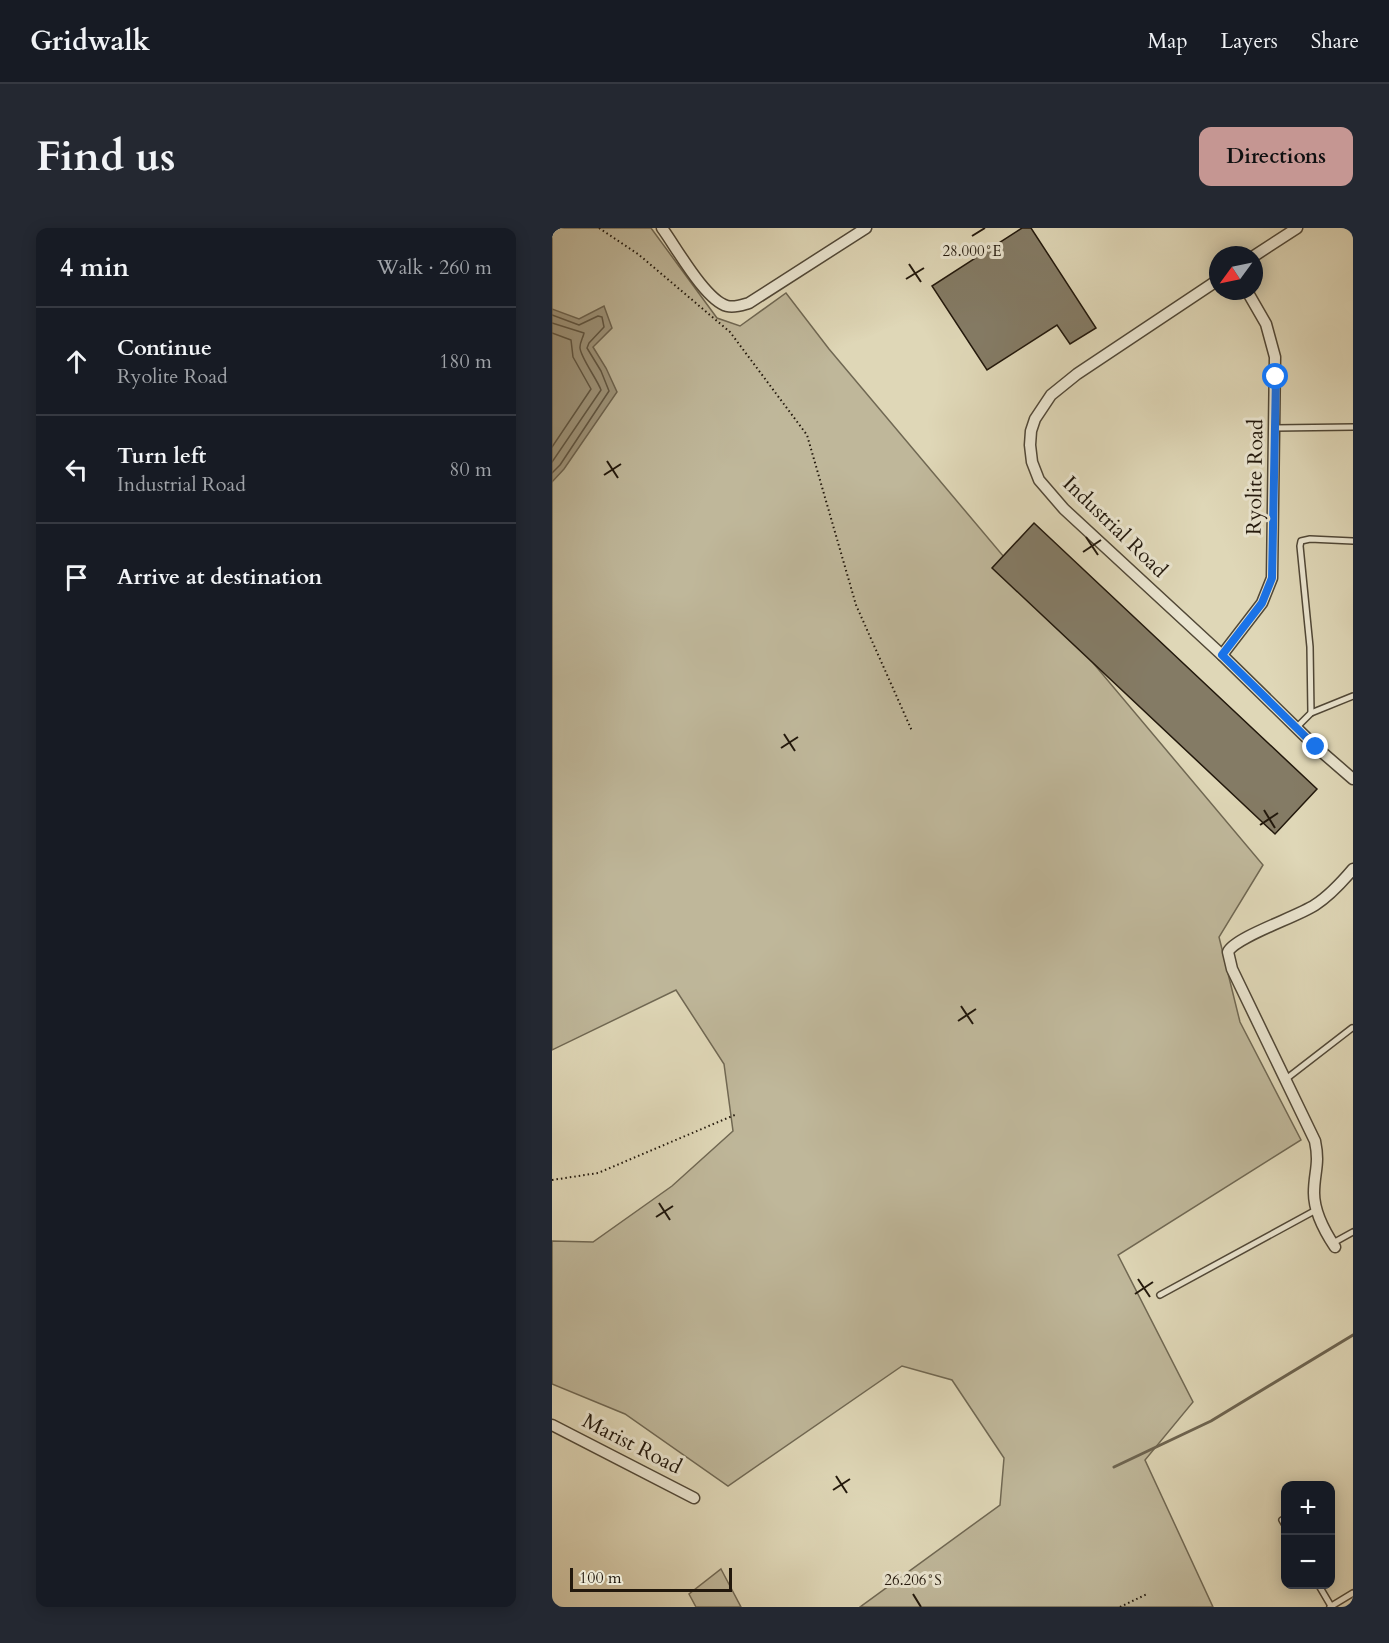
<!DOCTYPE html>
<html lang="en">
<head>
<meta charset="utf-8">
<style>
	body { margin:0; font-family:Cardo,serif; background:#242831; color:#f1f3f6 }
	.controls { position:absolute; right:18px; bottom:18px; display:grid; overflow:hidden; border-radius:12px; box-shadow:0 3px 15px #0003 }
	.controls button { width:54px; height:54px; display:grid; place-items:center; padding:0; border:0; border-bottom:2px solid #363941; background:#171b24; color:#f1f3f6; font:30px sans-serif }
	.compass { position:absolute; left:657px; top:18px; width:54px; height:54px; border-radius:50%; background:#171b24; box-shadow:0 3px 15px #0003; rotate:237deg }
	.scale { position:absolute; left:18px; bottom:15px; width:162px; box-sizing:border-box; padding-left:6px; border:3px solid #22180c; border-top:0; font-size:16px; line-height:21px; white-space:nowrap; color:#22180c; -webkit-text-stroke:4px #eae5d0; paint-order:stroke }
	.stop { position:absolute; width:18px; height:18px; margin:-14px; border:4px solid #1a73e8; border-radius:50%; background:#fff }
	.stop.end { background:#1a73e8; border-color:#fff; box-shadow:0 2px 6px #0008 }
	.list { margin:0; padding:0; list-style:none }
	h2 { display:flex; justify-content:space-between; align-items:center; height:78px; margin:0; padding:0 24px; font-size:26px }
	h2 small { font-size:20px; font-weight:400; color:#9ea1a6 }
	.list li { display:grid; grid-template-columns:39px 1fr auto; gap:18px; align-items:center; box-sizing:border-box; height:108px; padding:0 24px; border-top:2px solid #363941 }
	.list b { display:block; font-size:22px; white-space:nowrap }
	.list p { margin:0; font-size:20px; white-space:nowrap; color:#9ea1a6 }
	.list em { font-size:20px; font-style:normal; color:#9ea1a6 }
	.icon { flex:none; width:33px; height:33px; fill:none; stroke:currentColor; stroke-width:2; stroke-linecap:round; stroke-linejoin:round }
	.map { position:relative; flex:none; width:801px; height:1379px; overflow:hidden; border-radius:12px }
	header { display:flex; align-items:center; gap:36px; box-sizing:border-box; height:84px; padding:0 30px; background:#171b24; border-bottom:2px solid #363941 }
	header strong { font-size:28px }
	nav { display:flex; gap:33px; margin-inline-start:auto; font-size:21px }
	.intro { display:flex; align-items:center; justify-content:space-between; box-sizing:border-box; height:144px; padding:0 36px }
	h1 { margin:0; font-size:42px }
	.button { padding:15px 27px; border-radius:12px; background:#c59692; color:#111; font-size:21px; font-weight:700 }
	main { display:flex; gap:36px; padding:0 36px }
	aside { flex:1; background:#171b24; border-radius:12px; box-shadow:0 3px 15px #0003 }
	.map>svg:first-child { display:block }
	.green { fill:#bfb79a; stroke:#706853; stroke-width:1.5 }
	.water { fill:#9f967d; stroke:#6d6450; stroke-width:1.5 }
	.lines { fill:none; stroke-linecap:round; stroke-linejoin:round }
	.shore { stroke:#605744; stroke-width:1.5 }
	.stream { stroke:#6d6450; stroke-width:3 }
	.building { fill:#847b65; stroke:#22180c; stroke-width:1.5 }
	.lane-casing { stroke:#514837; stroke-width:8 }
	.street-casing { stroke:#514837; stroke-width:13 }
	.path { stroke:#22180c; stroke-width:2; stroke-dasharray:1.5 3; stroke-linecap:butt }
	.lane { stroke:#eae5d0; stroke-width:5 }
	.street { stroke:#eae5d0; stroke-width:10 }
	.route { stroke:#1a73e8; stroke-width:8 }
	.ticks { fill:none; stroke:#22180c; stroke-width:2 }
	.labels { text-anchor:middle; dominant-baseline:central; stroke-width:6; stroke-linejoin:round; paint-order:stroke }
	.street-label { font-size:21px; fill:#22180c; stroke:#eae5d0 }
	.ticks-label { font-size:15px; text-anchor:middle; fill:#22180c; stroke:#eae5d0; stroke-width:6; stroke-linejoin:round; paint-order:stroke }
</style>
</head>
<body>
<header>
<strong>Gridwalk</strong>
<nav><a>Map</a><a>Layers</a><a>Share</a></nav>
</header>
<div class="intro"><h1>Find us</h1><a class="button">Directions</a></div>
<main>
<aside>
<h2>4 min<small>Walk · 260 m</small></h2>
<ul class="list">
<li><svg class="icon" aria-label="ahead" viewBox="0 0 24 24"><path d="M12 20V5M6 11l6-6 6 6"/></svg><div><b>Continue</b><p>Ryolite Road</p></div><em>180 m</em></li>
<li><svg class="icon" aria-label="left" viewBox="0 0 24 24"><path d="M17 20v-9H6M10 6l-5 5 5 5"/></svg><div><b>Turn left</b><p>Industrial Road</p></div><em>80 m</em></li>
<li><svg class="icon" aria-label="arrive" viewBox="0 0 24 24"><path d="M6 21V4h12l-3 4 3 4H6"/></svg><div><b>Arrive at destination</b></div></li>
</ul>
</aside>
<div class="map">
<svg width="801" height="1379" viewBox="0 0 801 1379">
	<rect width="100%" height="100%" fill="#dfd7b7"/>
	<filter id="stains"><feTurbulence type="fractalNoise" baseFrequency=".00333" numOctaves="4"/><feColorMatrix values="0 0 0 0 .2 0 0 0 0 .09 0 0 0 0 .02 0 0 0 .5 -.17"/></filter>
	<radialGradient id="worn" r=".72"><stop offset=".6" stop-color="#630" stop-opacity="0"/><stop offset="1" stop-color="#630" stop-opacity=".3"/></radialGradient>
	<g class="green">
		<path d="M0 0H99L165 90 188 98 234 65 277 121 711 637 667 709 688 794 749 912 566 1027 641 1174 593 1232 661 1379H308L448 1277 452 1230 400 1152 350 1138 176 1258 73 1186 0 1156V1013L41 1014 120 958 181 903 172 836 124 762 0 822Z"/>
		<path d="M169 1341 189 1379H144L137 1366Z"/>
	</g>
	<path class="water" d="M52 78 60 100 41 119 54 140 65 164 12 241 0 254V81L27 91Z"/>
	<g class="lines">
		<g class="shore">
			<path d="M0 87 27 97 46 88 50 89 52 99 37 115 35 120 49 143 57 163 8 237 0 245"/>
			<path d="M0 95 32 105C31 110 28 114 28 119 27 127 45 151 49 162L0 234"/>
			<path d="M0 105 19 112 21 129 39 161 0 219"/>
		</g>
		<path class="stream" d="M562 1239 659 1193 801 1107"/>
	</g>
	<g class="building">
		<path d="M470 0H479L544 100 518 116 505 97 435 142 380 58Z"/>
		<path d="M482 295 765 561 723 606 440 340Z"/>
	</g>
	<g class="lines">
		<defs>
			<g id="lane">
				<path d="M723 200 801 199"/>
				<path d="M759 485 758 419 748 318 749 313 758 311 801 313"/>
				<path d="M744 500 759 485 801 468"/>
				<path d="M734 851 800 800"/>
				<path d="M781 1015 801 1004"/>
				<path d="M608 1067 764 982"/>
				<path d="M730 1292 734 1299"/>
				<path d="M766 1356 779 1378"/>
				<path d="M778 1379 801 1365"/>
			</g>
			<g id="street">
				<path d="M110 0C124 19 153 72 175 78 183 80 190 77 197 75L314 0"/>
				<path d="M702 28 745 0"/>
				<path d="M666 52 525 146 499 167 483 191 479 203 478 217 480 234 487 252 512 281 670 427 764 519 801 551"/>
				<path d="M670 427 710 375 720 350 723 129 714 96 695 63"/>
				<path d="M783 1019C773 1004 762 984 762 965 762 944 768 937 763 913L680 741 676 724C683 709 745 689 763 677 777 668 790 654 801 641"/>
				<path d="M0 1197 142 1270"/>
			</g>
		</defs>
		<use href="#lane" class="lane-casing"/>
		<use href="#street" class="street-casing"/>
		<g class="path">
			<path d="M47 0 86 26 178 104 255 207 304 377 360 503"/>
			<path d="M0 952 46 945 185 886"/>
			<path d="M568 1379 595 1366"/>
		</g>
		<use href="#lane" class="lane"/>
		<use href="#street" class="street"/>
	</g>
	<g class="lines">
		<path class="route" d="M724 149 720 350 710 375 670 427 764 519"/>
	</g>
	<path class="ticks" d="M420 8 433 0M357 36 369 54M354 51 372 40M55 233 66 250M52 247 69 236M534 309 546 327M531 324 549 312M232 506 243 523M229 520 246 509M712 582 723 600M708 597 726 585M409 778 421 796M406 793 424 781M107 975 118 992M104 989 121 978M586 1051 598 1069M583 1066 601 1054M284 1248 295 1265M281 1262 298 1251M361 1366 369 1379"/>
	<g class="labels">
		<g class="street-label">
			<text transform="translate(703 249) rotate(-89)">Ryolite Road</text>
			<text transform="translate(563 299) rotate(44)">Industrial Road</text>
			<text transform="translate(80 1216) rotate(27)">Marist Road</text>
		</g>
	</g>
	<g class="ticks-label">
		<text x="420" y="28">28.000°E</text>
		<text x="361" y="1357">26.206°S</text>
	</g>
	<rect width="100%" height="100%" filter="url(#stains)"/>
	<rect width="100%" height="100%" fill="url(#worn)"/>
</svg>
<div class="controls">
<button>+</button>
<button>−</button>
</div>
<svg class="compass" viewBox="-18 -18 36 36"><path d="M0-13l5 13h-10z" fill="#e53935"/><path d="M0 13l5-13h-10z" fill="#9ea1a6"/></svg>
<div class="scale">100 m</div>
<div class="stop" style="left:724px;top:149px"></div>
<div class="stop end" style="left:764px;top:519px"></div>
</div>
</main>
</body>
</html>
